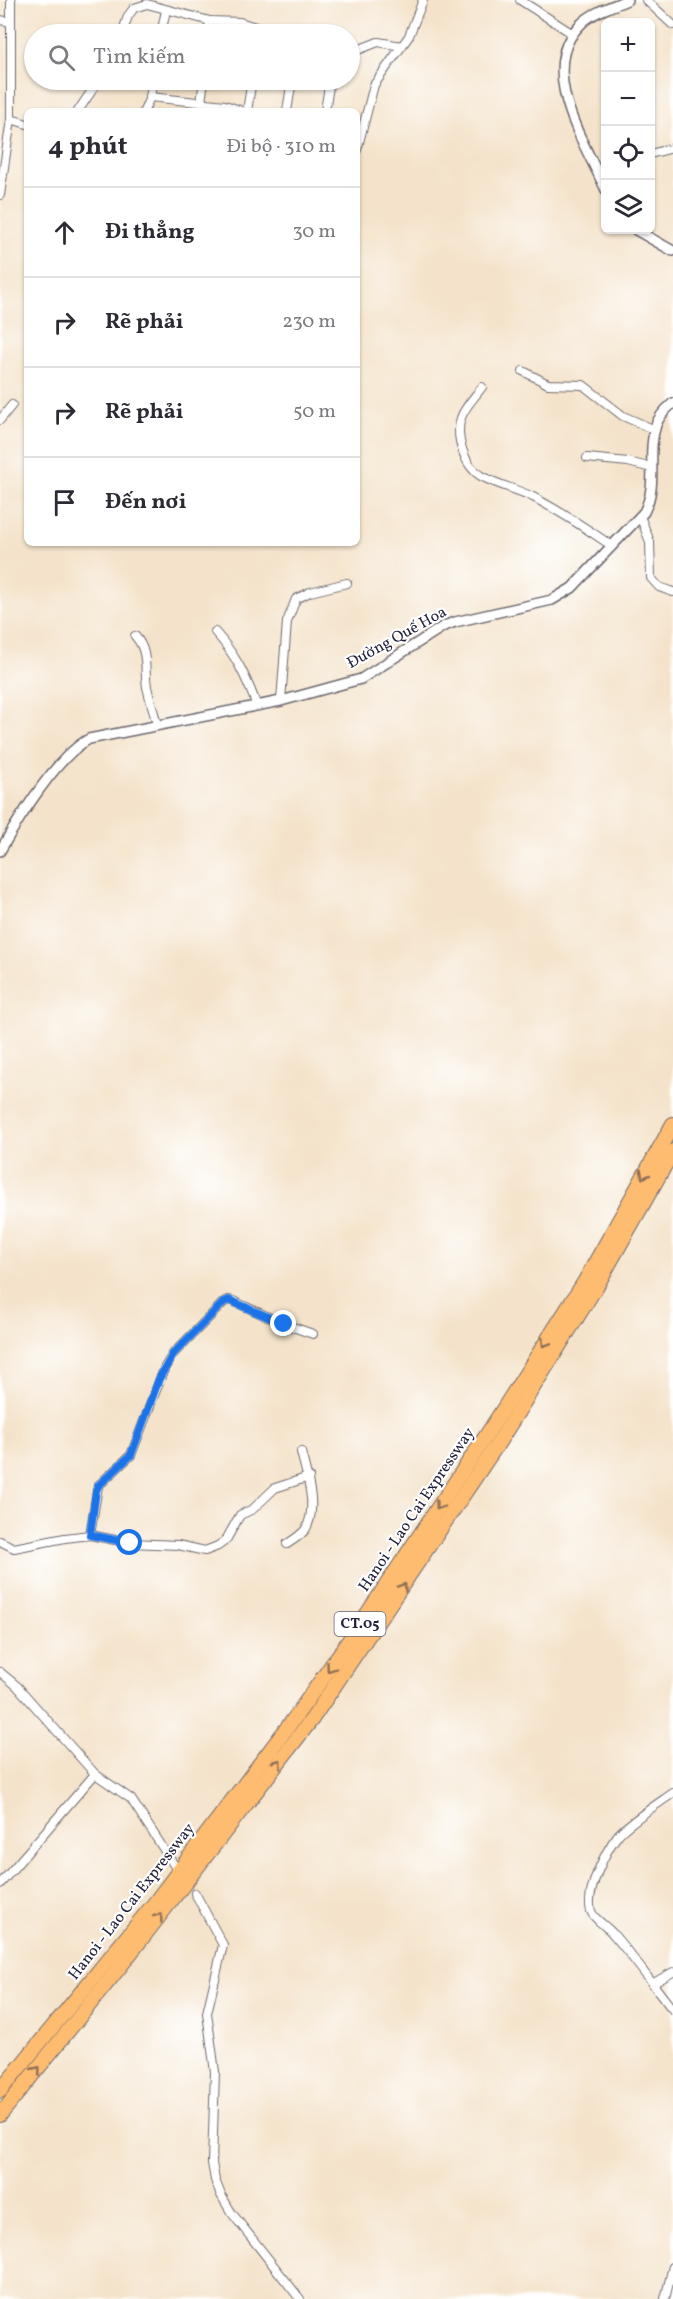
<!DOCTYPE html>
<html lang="vi">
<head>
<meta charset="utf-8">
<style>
	body { margin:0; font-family:Vollkorn,serif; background:#f2f2f3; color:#2b2b33 }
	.controls { position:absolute; right:18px; top:18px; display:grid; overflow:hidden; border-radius:9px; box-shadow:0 2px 4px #0004 }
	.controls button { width:54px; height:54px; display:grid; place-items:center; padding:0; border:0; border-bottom:2px solid #e1e1e2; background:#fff; color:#2b2b33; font:30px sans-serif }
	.stop { position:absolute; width:18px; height:18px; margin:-14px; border:4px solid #1a73e8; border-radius:50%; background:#fff }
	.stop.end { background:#1a73e8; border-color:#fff; box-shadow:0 2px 6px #0008 }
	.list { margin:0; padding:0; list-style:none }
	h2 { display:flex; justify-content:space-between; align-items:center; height:78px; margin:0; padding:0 24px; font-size:26px }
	h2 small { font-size:20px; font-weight:400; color:#7c7c81 }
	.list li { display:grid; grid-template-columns:39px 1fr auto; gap:18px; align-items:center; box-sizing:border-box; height:90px; padding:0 24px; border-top:2px solid #e1e1e2 }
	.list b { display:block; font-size:22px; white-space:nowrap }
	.list em { font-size:20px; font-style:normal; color:#7c7c81 }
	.icon { flex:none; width:33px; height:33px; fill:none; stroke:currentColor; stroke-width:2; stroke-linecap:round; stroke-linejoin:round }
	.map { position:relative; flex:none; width:673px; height:2299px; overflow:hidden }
	.search { position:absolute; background:#fff; box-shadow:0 2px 4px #0004; left:24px; top:24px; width:336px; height:66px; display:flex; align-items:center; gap:15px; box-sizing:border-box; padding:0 21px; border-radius:33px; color:#7c7c81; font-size:22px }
	.panel { position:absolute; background:#fff; box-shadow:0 2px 4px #0004; left:24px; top:108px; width:336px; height:438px; border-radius:9px }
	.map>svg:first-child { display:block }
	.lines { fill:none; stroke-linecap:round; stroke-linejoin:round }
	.minor-casing { stroke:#6c666d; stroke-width:10 }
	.tertiary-casing { stroke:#6c666d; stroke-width:12 }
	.motorway-casing { stroke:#6c666d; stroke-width:16 }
	.minor { stroke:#fff; stroke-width:8 }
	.tertiary { stroke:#fff; stroke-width:9 }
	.motorway { stroke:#febc70; stroke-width:14 }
	.oneway { stroke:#906f56 }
	.route { stroke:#1a73e8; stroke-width:8 }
	.labels { text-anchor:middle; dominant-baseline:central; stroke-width:4.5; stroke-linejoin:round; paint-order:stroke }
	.shield { fill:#fff; stroke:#646476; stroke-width:1.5 }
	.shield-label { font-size:15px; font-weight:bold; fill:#22223b }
	.street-label { font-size:16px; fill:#22223b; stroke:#fff }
</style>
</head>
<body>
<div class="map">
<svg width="673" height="2299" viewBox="0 0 673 2299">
	<rect width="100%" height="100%" fill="#fff"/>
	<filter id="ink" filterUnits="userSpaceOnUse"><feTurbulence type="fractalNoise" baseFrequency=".0167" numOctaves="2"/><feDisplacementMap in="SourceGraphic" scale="12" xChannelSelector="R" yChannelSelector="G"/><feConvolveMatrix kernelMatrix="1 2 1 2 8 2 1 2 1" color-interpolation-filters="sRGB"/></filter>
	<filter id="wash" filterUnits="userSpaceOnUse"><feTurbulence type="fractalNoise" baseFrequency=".008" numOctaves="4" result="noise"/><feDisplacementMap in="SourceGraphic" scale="24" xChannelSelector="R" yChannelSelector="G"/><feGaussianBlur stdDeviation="1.35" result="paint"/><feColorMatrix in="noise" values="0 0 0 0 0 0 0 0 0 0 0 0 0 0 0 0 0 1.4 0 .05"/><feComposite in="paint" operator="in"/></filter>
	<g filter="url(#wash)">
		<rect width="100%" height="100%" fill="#f4e3ca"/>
	</g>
	<g filter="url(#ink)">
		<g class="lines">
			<defs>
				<g id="minor">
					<path d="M520 0 573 34"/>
					<path d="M646 0 673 25"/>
					<path d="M0 20 11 22"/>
					<path d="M122 34 128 16 134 8 147 4 210 21 240 22 277 34"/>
					<path d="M161 34 166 10"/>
					<path d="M208 34 210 21"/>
					<path d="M350 53 378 42 402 46"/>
					<path d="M150 97 225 105 242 111"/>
					<path d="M201 102 204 80"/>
					<path d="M78 111 99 80"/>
					<path d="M144 111 150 97 153 80"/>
					<path d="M247 111 252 80"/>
					<path d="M287 111 292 80"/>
					<path d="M325 111 330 80"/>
					<path d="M11 119 27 124"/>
					<path d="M357 150 374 85 409 36 423 0"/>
					<path d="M650 154 673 148"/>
					<path d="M0 195 11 119V0"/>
					<path d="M523 371 548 384 583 385 623 416 655 430"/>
					<path d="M482 387C475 397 465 406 461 418 455 436 464 466 481 476 498 485 516 489 533 497 561 512 586 528 612 546"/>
					<path d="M0 420 12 405"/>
					<path d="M587 458 628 462 652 468"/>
					<path d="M640 516 650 542 651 578 659 587 673 592"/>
					<path d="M215 632C236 655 246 677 257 706"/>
					<path d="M135 636C149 651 144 669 147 687 150 700 154 712 157 725"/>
					<path d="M281 701 287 622 296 599 310 592 347 583"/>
					<path d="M90 1535 98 1486 131 1455 165 1367 173 1354 224 1302 229 1300 233 1301 284 1324 313 1334"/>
					<path d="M0 1541 14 1548 65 1538 90 1535 130 1543 178 1545 205 1551 218 1546 226 1540 240 1515 253 1509 275 1488 309 1477"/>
					<path d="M287 1544C293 1540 300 1536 305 1530 319 1509 306 1473 301 1452"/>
					<path d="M0 1672 17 1686 95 1774 131 1799 174 1865"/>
					<path d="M673 1793C659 1803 628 1823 618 1835 606 1850 585 1892 591 1911 594 1920 607 1926 613 1934 634 1958 653 1985 673 2010"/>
					<path d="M0 1884 95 1774"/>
					<path d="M195 1893 223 1945 207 2013 215 2072 212 2163 215 2180 221 2195 231 2212 300 2299"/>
					<path d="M652 1984 673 1972"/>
					<path d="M665 2299 673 2266"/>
				</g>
				<g id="tertiary">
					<path d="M606 190C585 144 534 67 582 23 593 12 613 6 627 0"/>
					<path d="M636 230 673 251"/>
					<path d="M0 851C18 820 57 756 89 739L281 701 361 679 444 626 455 622 552 600 572 588 644 512C659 483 646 453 656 425 659 416 666 409 673 403"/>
				</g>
				<g id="motorway">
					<path d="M0 2091 153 1905 296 1716 359 1626 488 1433 585 1281 673 1124"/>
					<path d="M0 2115 119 1968 312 1719 499 1442 596 1287 673 1151"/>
				</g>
			</defs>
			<use href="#minor" class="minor-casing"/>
			<use href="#tertiary" class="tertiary-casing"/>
			<use href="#motorway" class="motorway-casing"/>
			<use href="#minor" class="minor"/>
			<use href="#tertiary" class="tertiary"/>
			<use href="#motorway" class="motorway"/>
		</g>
		<defs><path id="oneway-chevron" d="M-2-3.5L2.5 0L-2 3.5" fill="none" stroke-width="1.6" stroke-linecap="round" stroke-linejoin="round" transform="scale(1.5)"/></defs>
		<g class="oneway">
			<use href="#oneway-chevron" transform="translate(644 1175) rotate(119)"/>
			<use href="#oneway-chevron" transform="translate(545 1343) rotate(123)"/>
			<use href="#oneway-chevron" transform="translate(439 1506) rotate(124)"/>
			<use href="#oneway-chevron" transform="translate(403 1587) rotate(-56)"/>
			<use href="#oneway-chevron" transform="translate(330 1668) rotate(125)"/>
			<use href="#oneway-chevron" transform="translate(278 1763) rotate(-53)"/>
			<use href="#oneway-chevron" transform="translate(159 1917) rotate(-52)"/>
			<use href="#oneway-chevron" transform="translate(37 2070) rotate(-51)"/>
		</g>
	</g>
	<g class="lines" filter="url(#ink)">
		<path class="route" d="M130 1543 90 1535 96 1491 98 1486 131 1455 159 1379 173 1354 224 1302 229 1300 284 1324"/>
	</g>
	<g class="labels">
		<rect class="shield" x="334.5" y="1612" width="51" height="24" rx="4.5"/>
		<g class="shield-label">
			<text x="360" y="1624">CT.05</text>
		</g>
		<g class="street-label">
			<text transform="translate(397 638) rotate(-29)">Đường Quế Hoa</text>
			<text transform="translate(417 1510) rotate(-56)">Hanoi - Lao Cai Expressway</text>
			<text transform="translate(132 1902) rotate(-52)">Hanoi - Lao Cai Expressway</text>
		</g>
	</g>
</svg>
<div class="controls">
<button>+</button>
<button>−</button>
<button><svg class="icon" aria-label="locate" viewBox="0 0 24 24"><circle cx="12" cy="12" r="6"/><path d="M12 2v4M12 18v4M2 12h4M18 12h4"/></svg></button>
<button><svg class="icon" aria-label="layers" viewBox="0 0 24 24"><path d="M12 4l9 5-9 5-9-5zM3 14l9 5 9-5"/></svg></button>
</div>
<div class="stop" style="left:130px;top:1543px"></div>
<div class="stop end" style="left:284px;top:1324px"></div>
<div class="search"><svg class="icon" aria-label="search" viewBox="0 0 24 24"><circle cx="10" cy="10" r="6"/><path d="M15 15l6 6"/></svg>Tìm kiếm</div>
<section class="panel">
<h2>4 phút<small>Đi bộ · 310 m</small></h2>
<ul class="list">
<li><svg class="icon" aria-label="ahead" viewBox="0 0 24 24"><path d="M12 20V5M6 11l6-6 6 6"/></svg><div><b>Đi thẳng</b></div><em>30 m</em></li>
<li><svg class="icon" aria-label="right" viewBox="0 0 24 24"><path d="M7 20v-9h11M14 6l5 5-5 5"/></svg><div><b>Rẽ phải</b></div><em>230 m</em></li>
<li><svg class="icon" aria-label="right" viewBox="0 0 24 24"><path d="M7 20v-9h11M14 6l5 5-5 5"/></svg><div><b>Rẽ phải</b></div><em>50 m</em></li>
<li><svg class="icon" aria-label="arrive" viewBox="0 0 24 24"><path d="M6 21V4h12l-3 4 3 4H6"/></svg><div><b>Đến nơi</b></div></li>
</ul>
</section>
</div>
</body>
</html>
